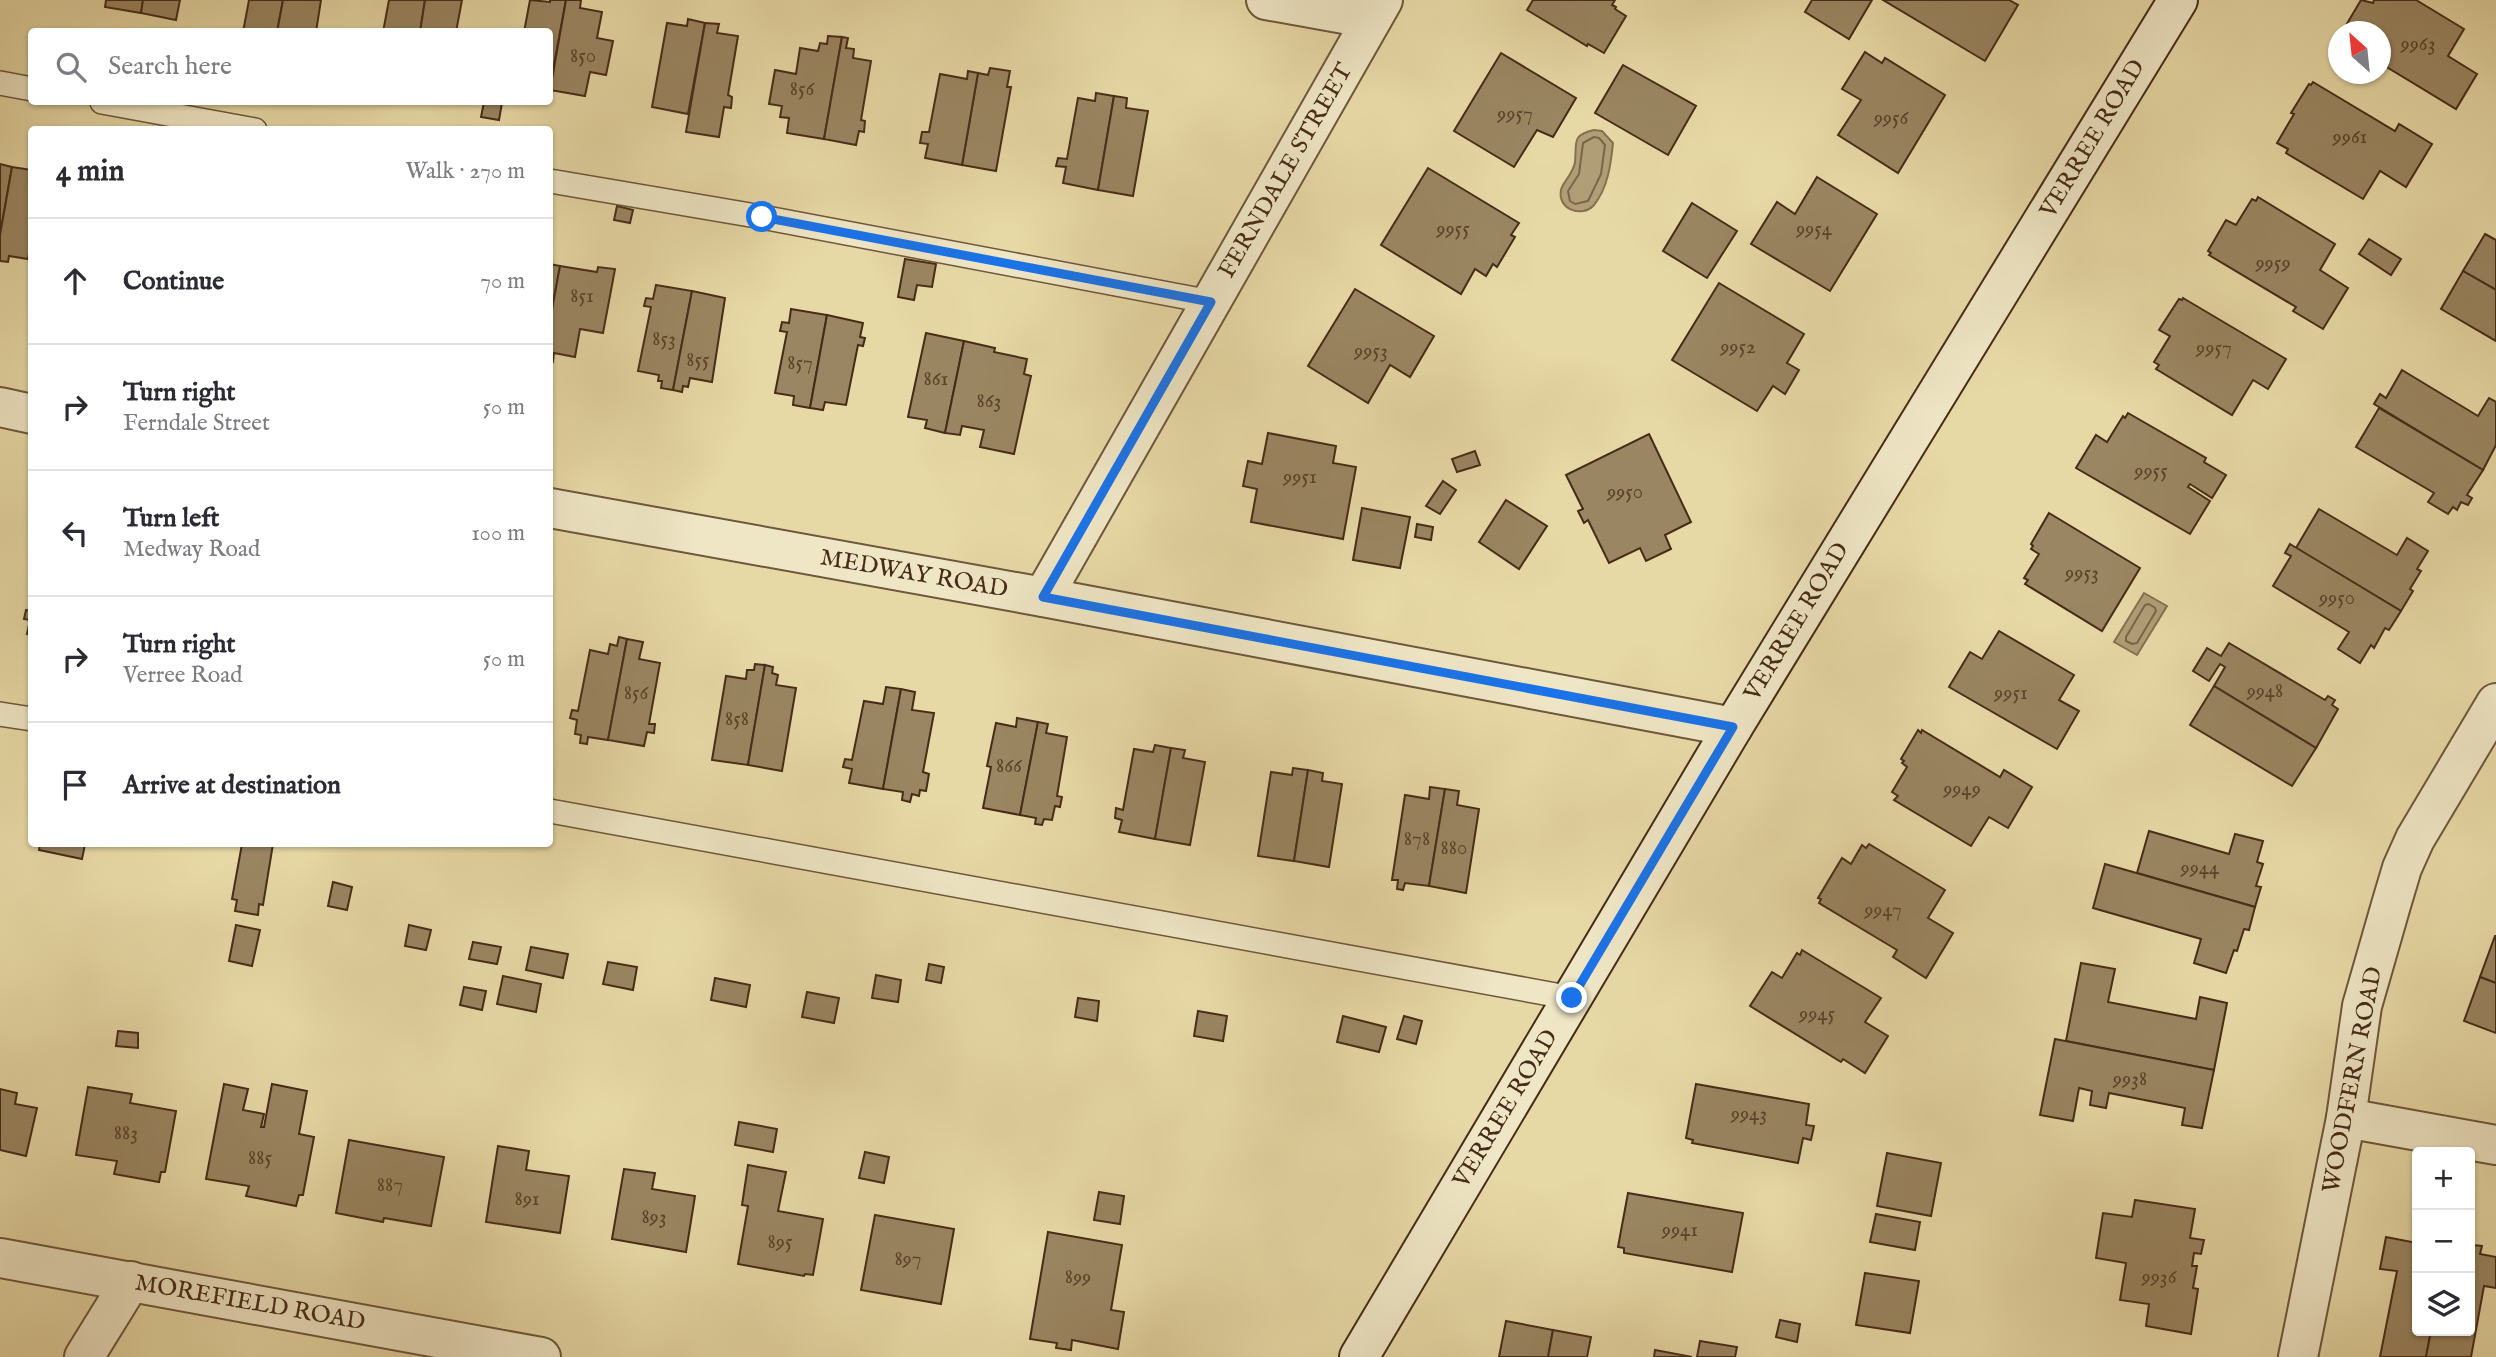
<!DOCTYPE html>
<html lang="en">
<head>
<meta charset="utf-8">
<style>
	body { margin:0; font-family:"IM FELL English",serif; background:#f2f2f3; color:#2b2b33 }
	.controls { position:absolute; right:21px; bottom:21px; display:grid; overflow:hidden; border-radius:7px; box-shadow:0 2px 5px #0004 }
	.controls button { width:63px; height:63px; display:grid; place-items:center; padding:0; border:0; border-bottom:2px solid #e1e1e2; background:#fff; color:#2b2b33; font:35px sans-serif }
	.compass { position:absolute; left:2328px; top:21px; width:63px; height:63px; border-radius:50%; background:#fff; box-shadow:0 2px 5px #0004; rotate:333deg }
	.stop { position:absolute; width:21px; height:21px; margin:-16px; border:5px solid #1a73e8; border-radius:50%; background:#fff }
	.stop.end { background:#1a73e8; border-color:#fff; box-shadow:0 2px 7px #0008 }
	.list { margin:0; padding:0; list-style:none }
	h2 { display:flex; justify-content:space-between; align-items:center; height:91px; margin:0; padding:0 28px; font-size:30px }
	h2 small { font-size:23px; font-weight:400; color:#7c7c81 }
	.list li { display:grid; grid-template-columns:46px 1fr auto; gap:21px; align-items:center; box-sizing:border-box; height:126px; padding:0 28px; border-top:2px solid #e1e1e2 }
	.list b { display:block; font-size:26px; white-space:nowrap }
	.list p { margin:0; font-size:23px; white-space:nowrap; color:#7c7c81 }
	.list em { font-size:23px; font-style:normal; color:#7c7c81 }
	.icon { flex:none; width:38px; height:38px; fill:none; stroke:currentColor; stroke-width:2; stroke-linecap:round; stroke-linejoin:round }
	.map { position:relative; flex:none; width:2496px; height:1357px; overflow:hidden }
	.search { position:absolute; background:#fff; box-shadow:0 2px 5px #0004; left:28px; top:28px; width:525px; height:77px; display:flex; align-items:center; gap:18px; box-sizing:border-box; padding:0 24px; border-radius:7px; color:#7c7c81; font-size:26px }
	.panel { position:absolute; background:#fff; box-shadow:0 2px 5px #0004; left:28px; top:126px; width:525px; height:721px; border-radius:7px }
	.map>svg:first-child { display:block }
	.water { fill:#b09e76; stroke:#867050; stroke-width:2 }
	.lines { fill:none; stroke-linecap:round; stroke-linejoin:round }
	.shore { stroke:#7b6547; stroke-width:2 }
	.building { fill:#9a8662; stroke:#462c18; stroke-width:2 }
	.lane-casing { stroke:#6e573c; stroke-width:26 }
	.street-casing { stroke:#6e573c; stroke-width:42 }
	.secondary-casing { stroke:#462c18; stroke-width:42 }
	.lane { stroke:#efe6c5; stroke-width:23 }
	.street { stroke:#efe6c5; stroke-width:38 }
	.secondary { stroke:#efe6c5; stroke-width:38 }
	.route { stroke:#1a73e8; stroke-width:9 }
	.labels { text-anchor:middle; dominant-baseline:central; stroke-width:5; stroke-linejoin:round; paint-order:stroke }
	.number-label { font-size:21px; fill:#5b422a }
	.street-label { font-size:24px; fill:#462c18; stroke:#efe6c5 }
</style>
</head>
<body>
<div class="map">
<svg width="2496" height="1357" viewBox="0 0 2496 1357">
	<rect width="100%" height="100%" fill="#e7d9a6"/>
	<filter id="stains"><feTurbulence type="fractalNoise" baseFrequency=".00286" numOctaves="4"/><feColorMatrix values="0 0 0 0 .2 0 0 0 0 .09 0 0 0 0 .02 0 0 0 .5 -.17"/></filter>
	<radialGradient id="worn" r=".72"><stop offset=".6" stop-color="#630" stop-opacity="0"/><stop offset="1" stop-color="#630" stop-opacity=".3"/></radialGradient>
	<g class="water">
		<path d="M1594 130 1602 131 1613 143C1611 163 1608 188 1594 205 1583 218 1557 210 1561 190 1563 181 1573 175 1575 162 1577 143 1571 135 1594 130Z"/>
		<path d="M2144 593 2167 606 2137 655 2114 642Z"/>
	</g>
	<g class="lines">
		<g class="shore">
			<path d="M1594 137 1599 138 1605 145 1601 174 1588 201 1575 204 1570 201 1568 191 1579 174 1583 143Z"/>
			<path d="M2149 604 2155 608 2156 611 2137 643 2132 644 2126 641V637L2145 605Z"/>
		</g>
	</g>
	<g class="building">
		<path d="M106 0H143L141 13 105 7Z"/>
		<path d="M143 0H180L176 20 141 13Z"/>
		<path d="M249 0H283L277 32H243Z"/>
		<path d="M283 0H321L316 32H277Z"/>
		<path d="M389 0H425L420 32H383Z"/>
		<path d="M425 0H462L456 32H420Z"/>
		<path d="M530 0 550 2V0H566L550 86V32H524Z"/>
		<path d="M566 0H581L580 8 602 12 597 38 613 41 606 75 590 72 585 96 550 90Z"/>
		<path d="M1533 0H1615L1612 5 1616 7 1615 9 1626 16 1604 53 1588 44 1587 46 1527 10Z"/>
		<path d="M1812 0H1872L1849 39 1805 12Z"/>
		<path d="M1883 0H2009L2018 5 1985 61Z"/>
		<path d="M2361 0 2373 3 2374 0H2416L2464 29 2448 56 2477 74 2456 109 2380 63V32H2342Z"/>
		<path d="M688 19 705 23 688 114 652 107 667 23 687 26Z"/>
		<path d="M705 23 719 24 717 33 738 36 728 95 732 97 731 108 724 107 719 137 686 132Z"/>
		<path d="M828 36 842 37 824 139 787 133 789 118 780 117 782 106 769 104 775 70 796 74 800 48 818 51 820 43 827 44Z"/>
		<path d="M842 37 848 38 846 48 854 49 853 58 871 61 861 120 865 121 864 132 859 131 856 145 824 139Z"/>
		<path d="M1865 52 1882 63 1885 58 1945 95 1898 173 1838 135 1861 100 1842 89Z"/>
		<path d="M1501 53 1576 98 1553 137 1537 130 1514 167 1454 131Z"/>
		<path d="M1623 65 1696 106 1668 155 1595 113Z"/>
		<path d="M990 68 1010 71 1007 87H1011L996 171 962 165 978 73 988 75Z"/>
		<path d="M968 71 978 73 962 165 925 158 928 144 920 143 922 132H929L940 74 967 79Z"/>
		<path d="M2313 82 2395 131 2399 124 2432 144 2406 187 2380 171 2363 199 2286 153 2288 149 2277 143 2294 114 2291 113 2309 84 2311 85Z"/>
		<path d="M1096 93 1114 96 1098 190 1063 183 1066 167 1056 166 1058 158 1067 159 1078 98 1095 101Z"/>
		<path d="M1114 96 1127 98 1126 108 1148 111 1133 196 1098 190Z"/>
		<path d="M484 102 502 103 499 120 481 117Z"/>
		<path d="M0 164 12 167 0 235Z"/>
		<path d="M12 167 32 170V236L28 259 9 256 8 262 0 261V235Z"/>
		<path d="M1428 168 1519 223 1511 235 1515 237 1497 267 1493 264 1486 276 1475 269 1461 294 1381 245Z"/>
		<path d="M1817 177 1877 214 1830 291 1751 244 1777 202 1795 214Z"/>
		<path d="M2258 197 2335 244 2320 270 2348 288 2323 329 2293 311 2296 307 2209 255 2211 253 2208 251 2226 220 2236 225 2252 199 2256 201Z"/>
		<path d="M1692 203 1737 231 1707 278 1663 251Z"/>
		<path d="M617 206 633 210 630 223 614 220Z"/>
		<path d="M2485 234 2496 240V290L2463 271Z"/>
		<path d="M2369 239 2401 259 2391 275 2359 254Z"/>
		<path d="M905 259 936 264 932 287 917 285 914 300 898 297Z"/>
		<path d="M550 264 560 266 550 320Z"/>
		<path d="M560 266 597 272 598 267 615 269 603 333 580 329 575 357 554 353 553 362 550 361V320Z"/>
		<path d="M2463 271 2496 290V341L2441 309Z"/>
		<path d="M1719 283 1804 334 1787 363 1799 370 1785 394 1773 386 1757 411 1672 360Z"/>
		<path d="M656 285 692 291 673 390 661 388 662 381H658L659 375 638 371 651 307 644 306 646 298 653 299Z"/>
		<path d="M1355 289 1434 336 1410 377 1390 365 1368 403 1308 366Z"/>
		<path d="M692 291 725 298 712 382 690 378 688 387 683 386 682 392 673 390Z"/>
		<path d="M2183 298 2286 359 2268 389 2253 380 2232 415 2156 369 2159 365 2154 362 2170 336 2159 330 2179 299 2182 300Z"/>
		<path d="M791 309 827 315 810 408 793 405 794 396 775 393 787 332 780 331 782 322 789 323Z"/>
		<path d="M827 315 863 323 860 337 865 338 863 346 858 345 846 405 825 402 823 410 810 408Z"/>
		<path d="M926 333 964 341 945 433 925 428 927 420 908 417Z"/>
		<path d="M964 341 995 348 994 352 1027 359 1024 374 1031 376 1014 454 980 447 984 430 962 426 960 435 945 433Z"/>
		<path d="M2402 370 2478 416 2489 398 2496 402V445L2483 470 2374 404 2380 394 2386 398Z"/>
		<path d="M2379 408 2483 470 2467 495 2472 498 2468 505 2461 502 2457 510 2453 507 2448 514 2428 502 2434 493 2356 447Z"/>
		<path d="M2128 413 2206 458 2204 462 2226 475 2212 498 2190 484 2188 487 2210 501 2190 534 2076 468 2096 435 2107 442 2123 416 2125 418Z"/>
		<path d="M1268 433 1336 446 1333 463 1356 467 1343 539 1251 522 1257 489 1243 486 1248 461 1262 464Z"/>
		<path d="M1649 434 1691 522 1665 535 1671 549 1646 561 1640 548 1609 563 1588 520 1584 523 1578 511 1583 509 1566 475Z"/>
		<path d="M1475 451 1480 465 1457 472 1452 459Z"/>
		<path d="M1443 481 1456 490 1440 514 1426 506Z"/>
		<path d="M1506 500 1547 526 1519 569 1479 542Z"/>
		<path d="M1362 508 1410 517 1400 568 1353 560Z"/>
		<path d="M2319 509 2397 555 2407 538 2428 551 2417 569 2421 571 2410 589 2413 591 2401 611 2296 548Z"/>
		<path d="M2049 513 2140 568 2102 631 2025 584 2028 580 2024 578 2039 554 2031 549 2033 546 2031 544Z"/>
		<path d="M1417 524 1433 527 1431 540 1415 537Z"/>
		<path d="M2290 544 2401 611 2389 630 2385 628 2374 648 2371 645 2360 663 2338 649 2349 632 2273 586 2291 556 2285 553Z"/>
		<path d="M32 608V635L27 634 30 620 24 619 26 610 31 611Z"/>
		<path d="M1999 631 2074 675 2059 700 2079 711 2057 749 1949 687 1970 652 1982 659Z"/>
		<path d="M619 637 627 639 608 740 588 737 587 744 580 743 581 735 575 734 577 720 570 718 572 710 578 711 590 650 608 654 610 644 617 646Z"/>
		<path d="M627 639 643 642 639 659 660 663 649 724H655L654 733 647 732 644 746 608 740Z"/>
		<path d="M2229 643 2325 700 2328 696 2335 700 2332 705 2338 709 2316 748 2214 686 2225 667 2220 664 2209 681 2193 671 2207 648 2221 656Z"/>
		<path d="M755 664 765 665 748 765 712 760 726 676 746 679 747 670H754Z"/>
		<path d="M765 665 773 667 772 673 778 675 776 685 796 688 782 771 748 765Z"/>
		<path d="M2214 686 2316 748 2292 786 2190 725Z"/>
		<path d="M886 687 901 689 883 789 849 783 852 769 843 767 845 759 852 760 864 701 883 704Z"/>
		<path d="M901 689 915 692 912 710 934 713 923 772 929 774 926 791 920 790 919 796 912 794 910 802 902 800 903 792 883 789Z"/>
		<path d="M1017 718 1038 722 1020 815 983 808 991 767 987 766 996 723 1016 727Z"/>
		<path d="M1038 722 1048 724 1046 733 1067 737 1057 796 1062 797 1060 807 1055 806 1052 820 1044 819 1042 825 1035 824 1036 818 1020 815Z"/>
		<path d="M1918 730 1921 733 1922 730 2000 777 2004 770 2032 787 2008 828 1989 817 1971 846 1894 800 1898 796 1892 792 1907 767 1902 763 1904 761 1901 759Z"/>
		<path d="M1155 745 1171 748 1155 839 1119 832 1122 820 1115 818 1116 808 1123 810 1134 749 1153 752Z"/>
		<path d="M1171 748 1185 750 1183 758 1205 762 1190 845 1155 839Z"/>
		<path d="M1293 768 1308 770 1294 861 1258 856 1271 772 1292 775Z"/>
		<path d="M1308 770 1323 773 1322 781 1342 784 1329 867 1294 861Z"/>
		<path d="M1430 787 1445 789 1429 886 1405 883 1403 890 1397 889 1398 880H1392L1405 795 1429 799Z"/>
		<path d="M1445 789 1459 791 1457 805 1479 809 1466 893 1429 886Z"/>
		<path d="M2149 831 2229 854 2235 834 2263 841 2257 862 2263 864 2256 886 2261 887 2255 907 2137 873Z"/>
		<path d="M40 844H85L82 859 39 850Z"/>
		<path d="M242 844H273L263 905 259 904 258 915 235 911 237 900 232 899Z"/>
		<path d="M1869 844 1945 890 1928 918 1953 933 1926 978 1893 957 1897 950 1819 903 1821 899 1818 898 1842 858 1851 864 1862 845 1866 848Z"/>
		<path d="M2105 864 2255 907 2249 930 2244 929 2237 951 2234 950 2226 973 2194 963 2201 939 2093 908Z"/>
		<path d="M333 882 352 887 347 910 328 906Z"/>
		<path d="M236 925 260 930 252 966 229 961Z"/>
		<path d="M409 925 431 930 426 950 405 946Z"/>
		<path d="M2495 936H2496V983L2480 977Z"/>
		<path d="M473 942 501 947 497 964 469 959Z"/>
		<path d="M531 947 568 954 563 978 526 970Z"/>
		<path d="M1802 950 1881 998 1865 1022 1888 1036 1865 1073 1843 1059 1841 1062 1750 1006 1772 972 1782 978 1797 953 1800 955Z"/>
		<path d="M608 962 637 967 633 990 603 984Z"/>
		<path d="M2081 963 2115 969 2108 1002 2196 1019 2200 997 2227 1003 2214 1070 2066 1041Z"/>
		<path d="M929 964 944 967 941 983 926 980Z"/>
		<path d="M876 975 901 980 898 1002 872 998Z"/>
		<path d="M503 976 541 984 536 1012 497 1004Z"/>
		<path d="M2480 977 2496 983V1033L2464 1021Z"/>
		<path d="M715 978 750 985 746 1007 711 1000Z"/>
		<path d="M464 987 486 991 482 1010 460 1005Z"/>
		<path d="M807 992 839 998 834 1023 802 1017Z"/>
		<path d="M1078 998 1099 1001 1097 1021 1075 1017Z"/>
		<path d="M1198 1011 1227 1016 1223 1041 1194 1036Z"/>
		<path d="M1343 1016 1386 1027 1379 1052 1337 1042Z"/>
		<path d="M1404 1016 1422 1021 1416 1044 1397 1039Z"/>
		<path d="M118 1031 138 1033V1048L116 1046Z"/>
		<path d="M2055 1039 2214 1070 2202 1128 2182 1125 2185 1108 2109 1093 2106 1108 2090 1105 2092 1091 2079 1088 2073 1121 2040 1115Z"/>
		<path d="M224 1084 248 1089 243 1110 264 1114 261 1127H264L272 1084 307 1091 299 1134 314 1137 303 1195H299L296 1206 246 1196 249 1186 206 1179Z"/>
		<path d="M1696 1084 1809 1104 1806 1125 1814 1126 1811 1140 1803 1138 1798 1163 1692 1143 1693 1140 1686 1138Z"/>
		<path d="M88 1087 132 1094 130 1103 176 1111 165 1172H161L159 1182 114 1174 117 1161 76 1155Z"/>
		<path d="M0 1089 17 1093 15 1104 37 1108 26 1156 0 1150Z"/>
		<path d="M739 1122 777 1129 773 1152 735 1145Z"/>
		<path d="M349 1140 444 1157 431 1226 384 1218 383 1222 336 1213Z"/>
		<path d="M498 1146 529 1151 526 1170 569 1176 560 1233 486 1222Z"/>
		<path d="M865 1152 889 1157 884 1183 859 1178Z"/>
		<path d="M1887 1153 1941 1163 1931 1216 1877 1206Z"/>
		<path d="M748 1165 786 1172 778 1211 823 1219 813 1275 805 1274 804 1276 738 1264 748 1206 742 1205Z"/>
		<path d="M624 1169 655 1173 652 1189 695 1196 686 1252 612 1239Z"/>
		<path d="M1099 1192 1124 1196 1120 1224 1094 1220Z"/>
		<path d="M1628 1193 1743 1213 1732 1272 1624 1253V1248L1618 1247Z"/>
		<path d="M2135 1200 2195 1209 2190 1238 2204 1240 2201 1254 2194 1253 2192 1266H2197L2193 1288 2198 1289 2191 1334 2146 1326 2149 1304 2120 1300 2126 1263 2096 1258 2103 1213 2132 1217Z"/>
		<path d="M1876 1214 1920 1222 1915 1250 1870 1242Z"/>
		<path d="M875 1215 954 1229 941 1304 861 1290Z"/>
		<path d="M1048 1232 1122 1245 1111 1310 1124 1312 1118 1349 1072 1340 1071 1350 1056 1348 1057 1343 1030 1339Z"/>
		<path d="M2386 1237 2417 1243V1331H2431L2426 1357H2380L2397 1271 2380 1269Z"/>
		<path d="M2472 1245 2482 1246 2480 1254 2496 1257V1288L2484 1286 2471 1357H2426L2431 1331H2470V1253Z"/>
		<path d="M1865 1273 1919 1281 1910 1333 1856 1325Z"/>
		<path d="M1780 1320 1800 1324 1797 1342 1776 1337Z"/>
		<path d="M1506 1321 1553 1330 1548 1357H1499Z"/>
		<path d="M1553 1330 1591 1337 1587 1357H1548Z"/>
		<path d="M1700 1341 1737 1347 1735 1357H1697Z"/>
		<path d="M1655 1350 1692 1357H1654Z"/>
	</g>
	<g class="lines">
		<defs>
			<g id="lane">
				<path d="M0 83 32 89"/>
				<path d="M102 102 255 130"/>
				<path d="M550 181 762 217 1211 302"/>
				<path d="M0 714 32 719"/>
				<path d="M550 811 1572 998"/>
			</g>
			<g id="street">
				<path d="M1266 0 1372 19"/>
				<path d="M0 407 32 414"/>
				<path d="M550 508 1043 597 1733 727"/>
				<path d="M1043 597 1383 0"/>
				<path d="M2346 1118 2496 1145"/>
				<path d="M0 1258 541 1357"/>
				<path d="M84 1357 131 1281"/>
				<path d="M2298 1357 2346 1118 2362 1006 2391 905 2402 868 2415 839 2496 703"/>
			</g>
			<path id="secondary" d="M1359 1357 1733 727 2178 0"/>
		</defs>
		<use href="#lane" class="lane-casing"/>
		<use href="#street" class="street-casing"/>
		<use href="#secondary" class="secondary-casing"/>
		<use href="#lane" class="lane"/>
		<use href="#street" class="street"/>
		<use href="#secondary" class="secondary"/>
	</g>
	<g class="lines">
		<path class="route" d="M762 217 1211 302 1043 597 1733 727 1572 998"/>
	</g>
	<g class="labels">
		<g class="number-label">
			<text x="2418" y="44">9963</text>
			<text x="583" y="56">850</text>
			<text x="802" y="89">856</text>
			<text x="1515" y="114">9957</text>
			<text x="1891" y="118">9956</text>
			<text x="2350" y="137">9961</text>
			<text x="1453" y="229">9955</text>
			<text x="1814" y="229">9954</text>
			<text x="2273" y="263">9959</text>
			<text x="582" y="296">851</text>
			<text x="664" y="339">853</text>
			<text x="1738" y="347">9952</text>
			<text x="2214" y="348">9957</text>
			<text x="1371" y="351">9953</text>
			<text x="698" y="360">855</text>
			<text x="800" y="363">857</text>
			<text x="936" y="379">861</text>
			<text x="989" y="401">863</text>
			<text x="2151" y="471">9955</text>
			<text x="1300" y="477">9951</text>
			<text x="1625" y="492">9950</text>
			<text x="2082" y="573">9953</text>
			<text x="2337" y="598">9950</text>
			<text x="2265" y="691">9948</text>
			<text x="636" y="693">856</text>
			<text x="2011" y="693">9951</text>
			<text x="737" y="719">858</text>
			<text x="1009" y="766">866</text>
			<text x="1962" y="789">9949</text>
			<text x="1417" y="839">878</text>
			<text x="1454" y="848">880</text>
			<text x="2200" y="868">9944</text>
			<text x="1883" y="910">9947</text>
			<text x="1817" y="1014">9945</text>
			<text x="2130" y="1079">9938</text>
			<text x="1749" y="1114">9943</text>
			<text x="126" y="1133">883</text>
			<text x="260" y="1158">885</text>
			<text x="390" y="1185">887</text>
			<text x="527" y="1199">891</text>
			<text x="654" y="1217">893</text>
			<text x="1680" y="1230">9941</text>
			<text x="780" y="1242">895</text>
			<text x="908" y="1259">897</text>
			<text x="1078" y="1277">899</text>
			<text x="2159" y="1277">9936</text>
		</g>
		<g class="street-label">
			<text transform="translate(2093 139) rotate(-59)">VERREE ROAD</text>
			<text transform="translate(1286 171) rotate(-60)">FERNDALE STREET</text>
			<text transform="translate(914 574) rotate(10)">MEDWAY ROAD</text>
			<text transform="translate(1797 622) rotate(-59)">VERREE ROAD</text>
			<text transform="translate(2353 1080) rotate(-79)">WOODFERN ROAD</text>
			<text transform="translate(1506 1109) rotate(-59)">VERREE ROAD</text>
			<text transform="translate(250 1303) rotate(10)">MOREFIELD ROAD</text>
		</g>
	</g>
	<rect width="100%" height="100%" filter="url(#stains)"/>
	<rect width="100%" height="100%" fill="url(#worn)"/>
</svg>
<div class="controls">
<button>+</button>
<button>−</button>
<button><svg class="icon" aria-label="layers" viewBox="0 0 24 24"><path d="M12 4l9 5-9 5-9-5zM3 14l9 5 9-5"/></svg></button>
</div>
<svg class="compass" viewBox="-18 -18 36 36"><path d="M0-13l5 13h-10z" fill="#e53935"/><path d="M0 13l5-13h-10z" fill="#7c7c81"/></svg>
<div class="stop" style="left:762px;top:217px"></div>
<div class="stop end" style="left:1572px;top:998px"></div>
<div class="search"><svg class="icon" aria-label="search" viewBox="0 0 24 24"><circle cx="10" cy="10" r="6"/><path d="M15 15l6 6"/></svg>Search here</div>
<section class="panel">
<h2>4 min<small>Walk · 270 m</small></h2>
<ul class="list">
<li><svg class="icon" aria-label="ahead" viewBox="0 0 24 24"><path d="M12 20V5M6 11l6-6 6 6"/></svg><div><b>Continue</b></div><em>70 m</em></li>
<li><svg class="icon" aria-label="right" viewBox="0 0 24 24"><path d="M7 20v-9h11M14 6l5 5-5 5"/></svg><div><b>Turn right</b><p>Ferndale Street</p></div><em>50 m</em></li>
<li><svg class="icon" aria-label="left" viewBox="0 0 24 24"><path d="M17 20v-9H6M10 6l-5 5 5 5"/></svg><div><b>Turn left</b><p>Medway Road</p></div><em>100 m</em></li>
<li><svg class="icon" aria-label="right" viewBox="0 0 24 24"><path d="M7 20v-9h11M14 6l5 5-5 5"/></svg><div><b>Turn right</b><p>Verree Road</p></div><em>50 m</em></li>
<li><svg class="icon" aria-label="arrive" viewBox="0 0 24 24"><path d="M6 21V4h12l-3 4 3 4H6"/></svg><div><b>Arrive at destination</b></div></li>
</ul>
</section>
</div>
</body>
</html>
